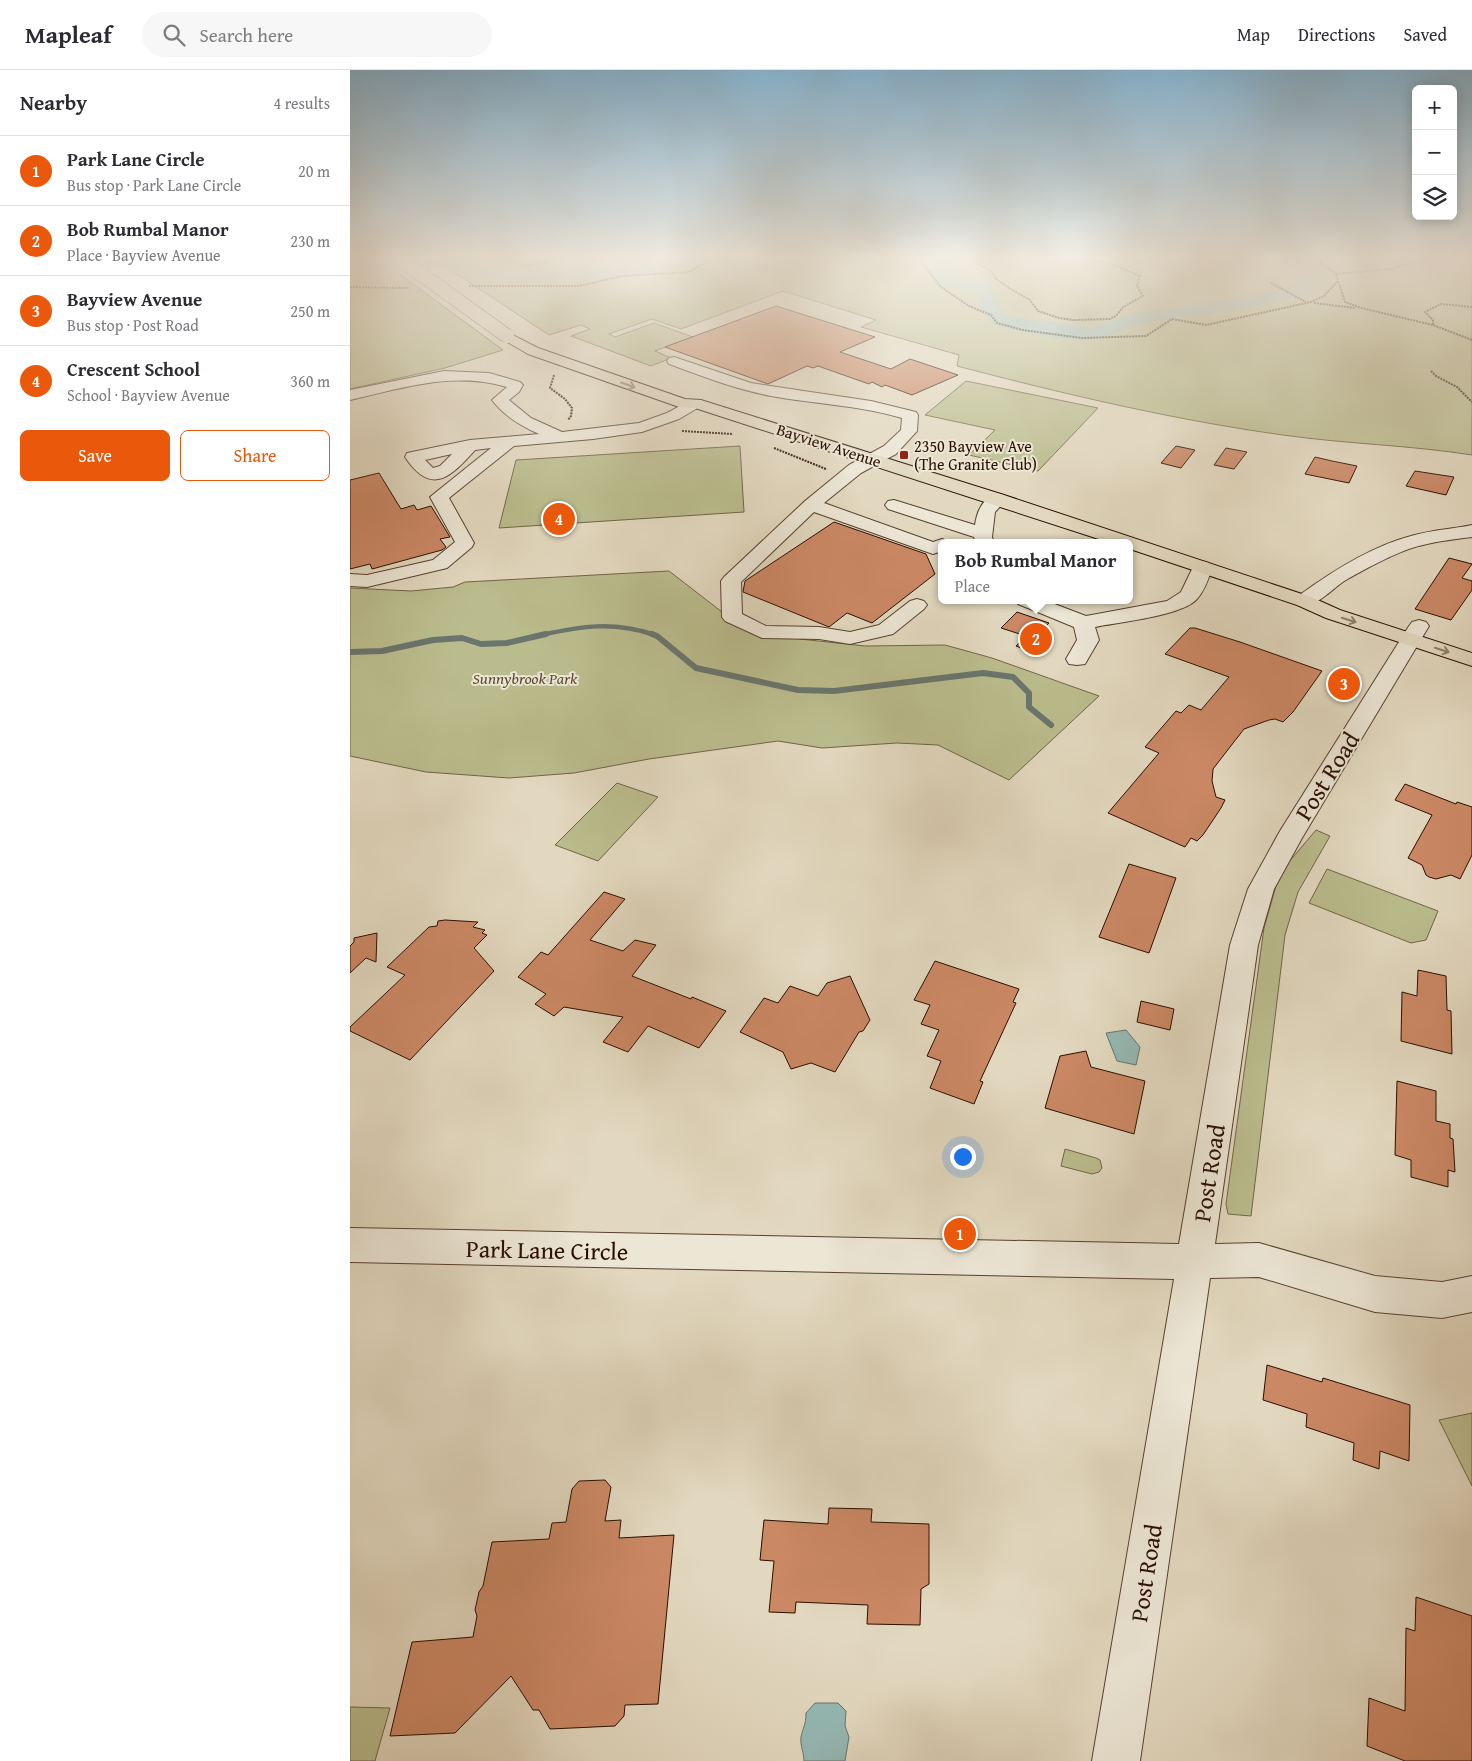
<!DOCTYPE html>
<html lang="en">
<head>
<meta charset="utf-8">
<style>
	body { margin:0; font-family:"Gentium Book Plus",serif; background:#f7f7f7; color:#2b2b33 }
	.controls { position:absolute; right:15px; top:15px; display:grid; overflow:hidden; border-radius:8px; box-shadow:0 2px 12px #0003 }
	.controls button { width:45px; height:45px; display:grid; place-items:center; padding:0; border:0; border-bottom:1px solid #e1e1e2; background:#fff; color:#2b2b33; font:25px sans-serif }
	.you { position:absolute; left:612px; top:1086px; width:18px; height:18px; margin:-12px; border:4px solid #fff; border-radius:50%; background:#1a73e8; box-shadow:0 0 0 8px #1a73e833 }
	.badge { display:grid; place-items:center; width:32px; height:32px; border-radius:50%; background:#ea580c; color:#fff; font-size:16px; font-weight:700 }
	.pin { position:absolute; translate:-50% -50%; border:2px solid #fff; box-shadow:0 1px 5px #0006 }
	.popup { position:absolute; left:588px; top:469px; width:195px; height:65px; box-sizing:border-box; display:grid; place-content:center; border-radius:8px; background:#fff; filter:drop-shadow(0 1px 4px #0005); font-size:16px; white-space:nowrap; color:#7c7c81 }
	.popup b { font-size:19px; color:#2b2b33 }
	.popup::after { content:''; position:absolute; left:50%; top:100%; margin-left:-10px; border:10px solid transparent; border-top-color:#fff }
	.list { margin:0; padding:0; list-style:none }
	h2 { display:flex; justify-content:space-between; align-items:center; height:65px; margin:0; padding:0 20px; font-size:21px }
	h2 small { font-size:16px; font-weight:400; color:#7c7c81 }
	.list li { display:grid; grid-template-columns:32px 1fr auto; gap:15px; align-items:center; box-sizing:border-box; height:70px; padding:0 20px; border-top:1px solid #e1e1e2 }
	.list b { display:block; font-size:19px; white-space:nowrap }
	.list p { margin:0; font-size:16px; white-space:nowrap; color:#7c7c81 }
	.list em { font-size:16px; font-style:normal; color:#7c7c81 }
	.actions { display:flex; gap:10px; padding:15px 20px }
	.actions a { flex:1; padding:11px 0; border:1px solid #ea580c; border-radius:8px; text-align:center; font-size:18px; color:#ea580c }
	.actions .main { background:#ea580c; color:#fff }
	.icon { flex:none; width:28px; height:28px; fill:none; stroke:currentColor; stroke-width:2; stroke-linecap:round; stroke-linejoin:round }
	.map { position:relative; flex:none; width:1122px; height:1691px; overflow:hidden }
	header { display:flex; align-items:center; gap:30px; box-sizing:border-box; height:70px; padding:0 25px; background:#fff; border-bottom:1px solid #e1e1e2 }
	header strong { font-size:24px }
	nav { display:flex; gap:28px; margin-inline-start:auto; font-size:18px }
	.search { width:350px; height:45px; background:#f7f7f7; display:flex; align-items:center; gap:12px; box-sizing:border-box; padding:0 18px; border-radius:28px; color:#7c7c81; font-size:19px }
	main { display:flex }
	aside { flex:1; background:#fff }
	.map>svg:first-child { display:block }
	.green { fill:#babc8d; stroke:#726546 }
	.water { fill:#95b9b5; stroke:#6a756d }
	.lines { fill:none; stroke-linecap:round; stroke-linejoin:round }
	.stream-far1 { stroke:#6a756d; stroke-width:4.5 }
	.stream { stroke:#6a756d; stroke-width:6 }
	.river { fill:#95b9b5; fill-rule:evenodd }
	.building { fill:#cb8865; stroke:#2a0e00 }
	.minor-casing { stroke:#584030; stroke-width:2 }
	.major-casing { stroke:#2a0e00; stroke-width:2 }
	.path { stroke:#2a0e00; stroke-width:2; stroke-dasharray:2 1; stroke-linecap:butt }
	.minor { fill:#ece6d5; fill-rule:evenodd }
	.major { fill:#e2d8bf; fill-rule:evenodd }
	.major-bridge-casing { stroke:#2a0e00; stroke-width:15; stroke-linecap:butt }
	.major-bridge { stroke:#e2d8bf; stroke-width:14 }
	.oneway { stroke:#8f7d69 }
	.poi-dot { fill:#8f2418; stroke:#ece6d5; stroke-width:2 }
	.labels { text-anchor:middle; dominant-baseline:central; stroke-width:4; stroke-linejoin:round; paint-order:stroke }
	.far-street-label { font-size:16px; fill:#2a0e00; stroke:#ece6d5 }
	.far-poi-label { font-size:16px; fill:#2a0e00; stroke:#ece6d5; text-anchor:start }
	.far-park-label { font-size:16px; font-style:italic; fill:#5c4b31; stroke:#ece6d5 }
	.near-street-label { font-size:24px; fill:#2a0e00; stroke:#ece6d5 }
</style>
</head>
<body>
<header>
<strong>Mapleaf</strong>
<div class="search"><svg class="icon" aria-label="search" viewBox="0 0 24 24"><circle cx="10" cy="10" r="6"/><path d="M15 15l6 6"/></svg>Search here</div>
<nav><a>Map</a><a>Directions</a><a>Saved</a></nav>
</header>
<main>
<aside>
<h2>Nearby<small>4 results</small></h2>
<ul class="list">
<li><span class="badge">1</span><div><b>Park Lane Circle</b><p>Bus stop · Park Lane Circle</p></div><em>20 m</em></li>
<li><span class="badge">2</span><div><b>Bob Rumbal Manor</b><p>Place · Bayview Avenue</p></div><em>230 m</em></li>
<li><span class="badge">3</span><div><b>Bayview Avenue</b><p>Bus stop · Post Road</p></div><em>250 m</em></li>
<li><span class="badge">4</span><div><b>Crescent School</b><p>School · Bayview Avenue</p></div><em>360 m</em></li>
</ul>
<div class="actions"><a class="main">Save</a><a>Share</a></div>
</aside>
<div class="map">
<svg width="1122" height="1691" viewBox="0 0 1122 1691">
	<rect width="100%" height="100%" fill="#e2d8bf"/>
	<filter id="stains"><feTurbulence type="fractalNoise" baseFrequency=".004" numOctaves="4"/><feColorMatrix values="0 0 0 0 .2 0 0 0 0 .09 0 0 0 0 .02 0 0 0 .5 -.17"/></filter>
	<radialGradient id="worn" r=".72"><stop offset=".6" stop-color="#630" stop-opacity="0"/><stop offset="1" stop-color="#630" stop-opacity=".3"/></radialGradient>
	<g class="green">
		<path d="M0 189H29L153 280 95 298 0 319V201L27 190 0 192Z"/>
		<path d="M84 189H1122V385C1059 375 996 374 933 365 824 350 714 324 607 296L609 285 511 257 526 250 433 221 331 259 302 249 259 264 265 267 304 253 343 267 305 281 321 288 301 296 221 266 240 259 231 255 199 265Z"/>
		<path d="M616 311 748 338 688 401 619 385 645 360 575 345Z"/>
		<path d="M390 376 394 442 149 458 166 390Z"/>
		<path d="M319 501 385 552 450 569 515 576 595 575 642 588 749 626 659 710 588 675 547 673 472 678 428 671 299 689 224 703 159 708 76 702 0 686V518L61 521 103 517 115 512Z"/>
		<path d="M267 713 308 727 248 791 205 775Z"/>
		<path d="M966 760 980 766 948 822 935 865 901 1146 878 1144 876 1134 914 858 926 816 938 793Z"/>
		<path d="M977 799 1088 841 1076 870 1061 873 959 833Z"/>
		<path d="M715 1079 746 1088 750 1090 752 1098 749 1102 742 1104 711 1096Z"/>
		<path d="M1122 1343V1416L1089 1350Z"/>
		<path d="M0 1637 40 1638 25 1691H0Z"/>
	</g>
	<g class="water">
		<path d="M776 960 790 977 786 995 767 991 756 963Z"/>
		<path d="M465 1633H488L496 1641 495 1656 499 1667 495 1691H454C454 1683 450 1676 451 1667 453 1657 456 1655 456 1643Z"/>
	</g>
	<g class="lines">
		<path class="stream-far1" d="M191 565C232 556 264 551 305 565"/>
		<g class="stream">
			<path d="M302 564 307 566 346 598 448 620 484 621 633 603 663 607 679 623V637L701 655"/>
			<path d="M0 582 32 581 83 570 112 568 131 574 157 573 196 564"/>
		</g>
		<g class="river">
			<path d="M39 189 120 190 158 201 182 202 292 194 310 189H343L340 193 292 204 182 212 155 211 120 200 94 198 0 201V191Z"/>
			<path d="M580 189H598L605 207 639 214C647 225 648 236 656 246L740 258 785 243 921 223 945 215 947 206 928 189H948L965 205 963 218 961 222C906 241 852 243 796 253 777 256 761 268 741 270 720 272 665 261 643 255L630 238 629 226 625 222 591 215Z"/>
		</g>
	</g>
	<g class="building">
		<path d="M426 236 525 267 490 282 541 299 560 289 608 305 562 325 535 315 532 317 522 312 519 314 468 296 463 298 457 296 418 314 315 277Z"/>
		<path d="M826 376 845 380 831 398 811 393Z"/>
		<path d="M876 378 897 382 884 399 864 395Z"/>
		<path d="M965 387 982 391 1007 396 999 413 955 404Z"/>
		<path d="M1065 401 1104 407 1096 425 1056 416Z"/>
		<path d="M29 403 51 439 64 435 67 440 81 436 100 467 90 469 96 477 92 480 22 499 20 494 0 499V410Z"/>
		<path d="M484 452 576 484 585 504 522 553 497 543 479 557 393 522 395 511Z"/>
		<path d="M1099 488 1122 494 1112 508 1122 511V520L1101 550 1065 539Z"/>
		<path d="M667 542 699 553 688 563 699 567 685 583 666 576 676 566 651 558Z"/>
		<path d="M840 558H845L890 572 972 601 943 642 933 652 925 649 919 650 894 659 863 699 862 711 866 727 875 730 871 738 853 765 847 771 841 768 835 777 758 743 809 683 795 677 826 641 831 643 839 635 851 640 879 607 815 584Z"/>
		<path d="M1055 714 1106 734 1107 732 1122 737V785L1110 809 1101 805 1086 809 1079 807 1076 805 1072 795 1058 788 1082 745 1045 730Z"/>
		<path d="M779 794 826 808 799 883 749 867Z"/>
		<path d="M254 822 275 829 240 870 273 881 285 870 306 875 282 906 341 929 342 927 376 941 349 978 298 956 278 982 253 972 273 947 214 937 204 946 185 934 196 924 168 907 191 882 198 885Z"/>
		<path d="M95 850 128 852 123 857 135 860 132 863 137 865 124 878 144 901 60 990 0 961V957L55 905 37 897 79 857 87 856 88 851Z"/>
		<path d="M27 863 26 892 16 888 0 903V876L4 872V868Z"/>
		<path d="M585 891 669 919 663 932 666 933 630 1011 633 1012 624 1034 580 1018 591 991 577 986 589 960 571 954 580 935 564 930Z"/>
		<path d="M1068 900 1096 906 1097 940 1101 941 1102 984 1051 971 1052 922 1067 926Z"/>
		<path d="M500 906 520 950 513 961 509 962 485 1002 461 993 441 999 433 982 390 962 414 928 428 933 440 916 468 926 477 913Z"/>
		<path d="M791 931 824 939 820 960 787 952Z"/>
		<path d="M736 981 741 997 795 1011 784 1064 695 1038 710 986Z"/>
		<path d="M1047 1011 1086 1021V1051L1100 1054V1068L1103 1069 1105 1102 1098 1100V1117L1061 1107V1090L1045 1085Z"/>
		<path d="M917 1295 972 1312 973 1308 1060 1335 1059 1391 1030 1381 1029 1399 1003 1390 1004 1373 956 1357 957 1344 913 1330Z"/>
		<path d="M255 1410 261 1417 255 1451 271 1450 269 1468 324 1465 308 1634 275 1635 274 1646 265 1656 200 1659 189 1640H183L161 1606 105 1663 40 1666 62 1572 123 1567 127 1546 125 1540 129 1522 133 1516 142 1472 199 1469 202 1453 216 1452 222 1419 229 1411Z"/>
		<path d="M479 1438 522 1439 521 1452 579 1454V1514L571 1519 570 1555 517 1554 518 1535 446 1532 445 1543 419 1542 424 1491 410 1490 414 1450 478 1454Z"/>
		<path d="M1066 1527 1122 1546V1691H1055L1017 1676 1019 1628 1055 1641 1056 1558 1065 1561Z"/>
	</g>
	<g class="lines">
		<defs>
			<g id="minor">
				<path d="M324 287 401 313 521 331 566 342 568 345 567 361 546 384 511 403 474 433 583 472 592 469 600 473H592V481L583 484 464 442 391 512 392 544 416 556 469 557 500 562 529 555 560 531 567 529 574 531 577 535 574 539 543 564 500 574 469 569 412 568 375 551 372 547 371 511 374 507 455 431 499 395 534 376 551 360 552 348C509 335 464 334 421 326 385 319 352 306 319 294L317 291 319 288Z"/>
				<path d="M94 301 139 303 170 312 173 315 169 322 159 330 181 348 212 362 289 353 317 343 341 330H351L354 333 351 336 329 349 292 362 243 369 164 376 99 428 124 473 122 477 97 498 17 517 0 516V504L17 505 83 490 105 472 80 427 141 378 125 380C100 408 81 426 55 387L57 383 120 370 189 364C171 356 154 346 142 330L157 317C103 301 53 318 0 330V320ZM102 384 90 396 83 398 75 390Z"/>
				<path d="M648 424 654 425 657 429 645 442 642 467 644 473H626L624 467 538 439 535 435 538 431 544 430 625 455C627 441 633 427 648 424Z"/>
				<path d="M1122 455V467C1106 469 1089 471 1073 475 1052 479 1015 499 996 510 981 519 965 540 947 535L944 531 947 527C981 502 1020 477 1061 466 1081 460 1102 459 1122 455Z"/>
				<path d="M852 491 859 493 862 497C859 508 855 520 847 529 832 546 769 552 745 557L749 570 735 594 727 595 719 594 716 589 727 570 724 557 668 534 665 530H694L736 546 817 531 831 522 845 493Z"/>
				<path d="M1069 550 1076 552 1079 556 952 768 924 819 908 875 865 1174 909 1173 1025 1206 1092 1212 1122 1206V1242L1092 1248 1025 1242 909 1207 860 1208 790 1691H742L824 1209 0 1192V1158L829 1174 880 875 898 819 930 761 1059 556 1062 552Z"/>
			</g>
			<path id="major" d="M157 262 188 278 335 329 351 330 654 425 961 527 990 540 1122 583V596L976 548 947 535 780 479V473H761L345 338 329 337 178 284 152 269 150 266 152 263Z"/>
		</defs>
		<use href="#minor" class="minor-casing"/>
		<use href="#major" class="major-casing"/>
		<g class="path">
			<path d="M157 189 177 196 204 189"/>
			<path d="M569 189 591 217 619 236 641 245 647 253 673 260 732 268 796 266 822 249 856 255 961 232 974 226 988 211"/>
			<path d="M620 189 642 202 645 208 659 218 680 230 688 241 709 248 723 250 760 249 766 246 773 237 793 226 787 216 790 206 759 193 738 189"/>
			<path d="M965 189 986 204 995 232 1011 238 1083 255"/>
			<path d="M1115 189 1122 191"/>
			<path d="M916 194 918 189"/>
			<path d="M1051 196 1081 189"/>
			<path d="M986 204 1040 199 1051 196 1043 189"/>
			<path d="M921 213 956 232"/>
			<path d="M119 216H229L272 206 339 202 362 189"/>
			<path d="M0 217 58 218"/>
			<path d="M964 233 1005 238"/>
			<path d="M1122 237 1091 234 1075 242 1083 250V255L1122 270"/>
			<path d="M1081 301 1086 306 1107 317 1122 332"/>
			<path d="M204 305 200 318 215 329 222 338 221 346 218 350"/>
			<path d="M332 361 383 364"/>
			<path d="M424 378 476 399"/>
		</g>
		<use href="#minor" class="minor"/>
		<use href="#major" class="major"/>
		<defs>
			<path id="major-bridge" d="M50 189 157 266"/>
		</defs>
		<use href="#major-bridge" class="major-bridge-casing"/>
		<use href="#major-bridge" class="major-bridge"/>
	</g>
	<defs><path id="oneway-shaft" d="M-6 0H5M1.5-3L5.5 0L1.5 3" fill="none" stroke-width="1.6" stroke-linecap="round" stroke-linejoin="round" transform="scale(1.25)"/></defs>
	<g class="oneway">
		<use href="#oneway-shaft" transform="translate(278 315) rotate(19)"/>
		<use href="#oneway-shaft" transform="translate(999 550) rotate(18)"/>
		<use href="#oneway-shaft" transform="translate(1092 580) rotate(18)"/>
	</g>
	<linearGradient id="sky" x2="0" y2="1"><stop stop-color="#87b6d4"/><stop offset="0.44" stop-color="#f2ede2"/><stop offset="1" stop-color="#f2ede2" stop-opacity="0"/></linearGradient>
	<rect width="1122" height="426" fill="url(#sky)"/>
	<rect class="poi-dot" x="549" y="380" width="10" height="10" rx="2.5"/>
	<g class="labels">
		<g class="far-street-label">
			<text transform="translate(479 375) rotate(18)">Bayview Avenue</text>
		</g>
		<g class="far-poi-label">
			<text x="564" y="376">2350 Bayview Ave<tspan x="564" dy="18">(The Granite Club)</tspan></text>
		</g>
		<g class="far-park-label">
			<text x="175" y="608">Sunnybrook Park</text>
		</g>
		<g class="near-street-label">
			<text transform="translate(977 706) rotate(-58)">Post Road</text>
			<text transform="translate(859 1103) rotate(-81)">Post Road</text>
			<text transform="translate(197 1180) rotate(1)">Park Lane Circle</text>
			<text transform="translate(796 1503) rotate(-81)">Post Road</text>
		</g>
	</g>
	<rect width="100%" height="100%" filter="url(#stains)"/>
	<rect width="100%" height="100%" fill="url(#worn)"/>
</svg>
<div class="controls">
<button>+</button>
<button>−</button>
<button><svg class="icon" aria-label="layers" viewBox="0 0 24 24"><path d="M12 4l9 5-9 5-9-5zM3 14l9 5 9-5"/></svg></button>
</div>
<div class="you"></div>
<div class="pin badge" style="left:610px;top:1164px">1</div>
<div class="pin badge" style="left:686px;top:569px">2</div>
<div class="popup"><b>Bob Rumbal Manor</b>Place</div>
<div class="pin badge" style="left:994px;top:614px">3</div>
<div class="pin badge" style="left:209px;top:449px">4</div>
</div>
</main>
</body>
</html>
